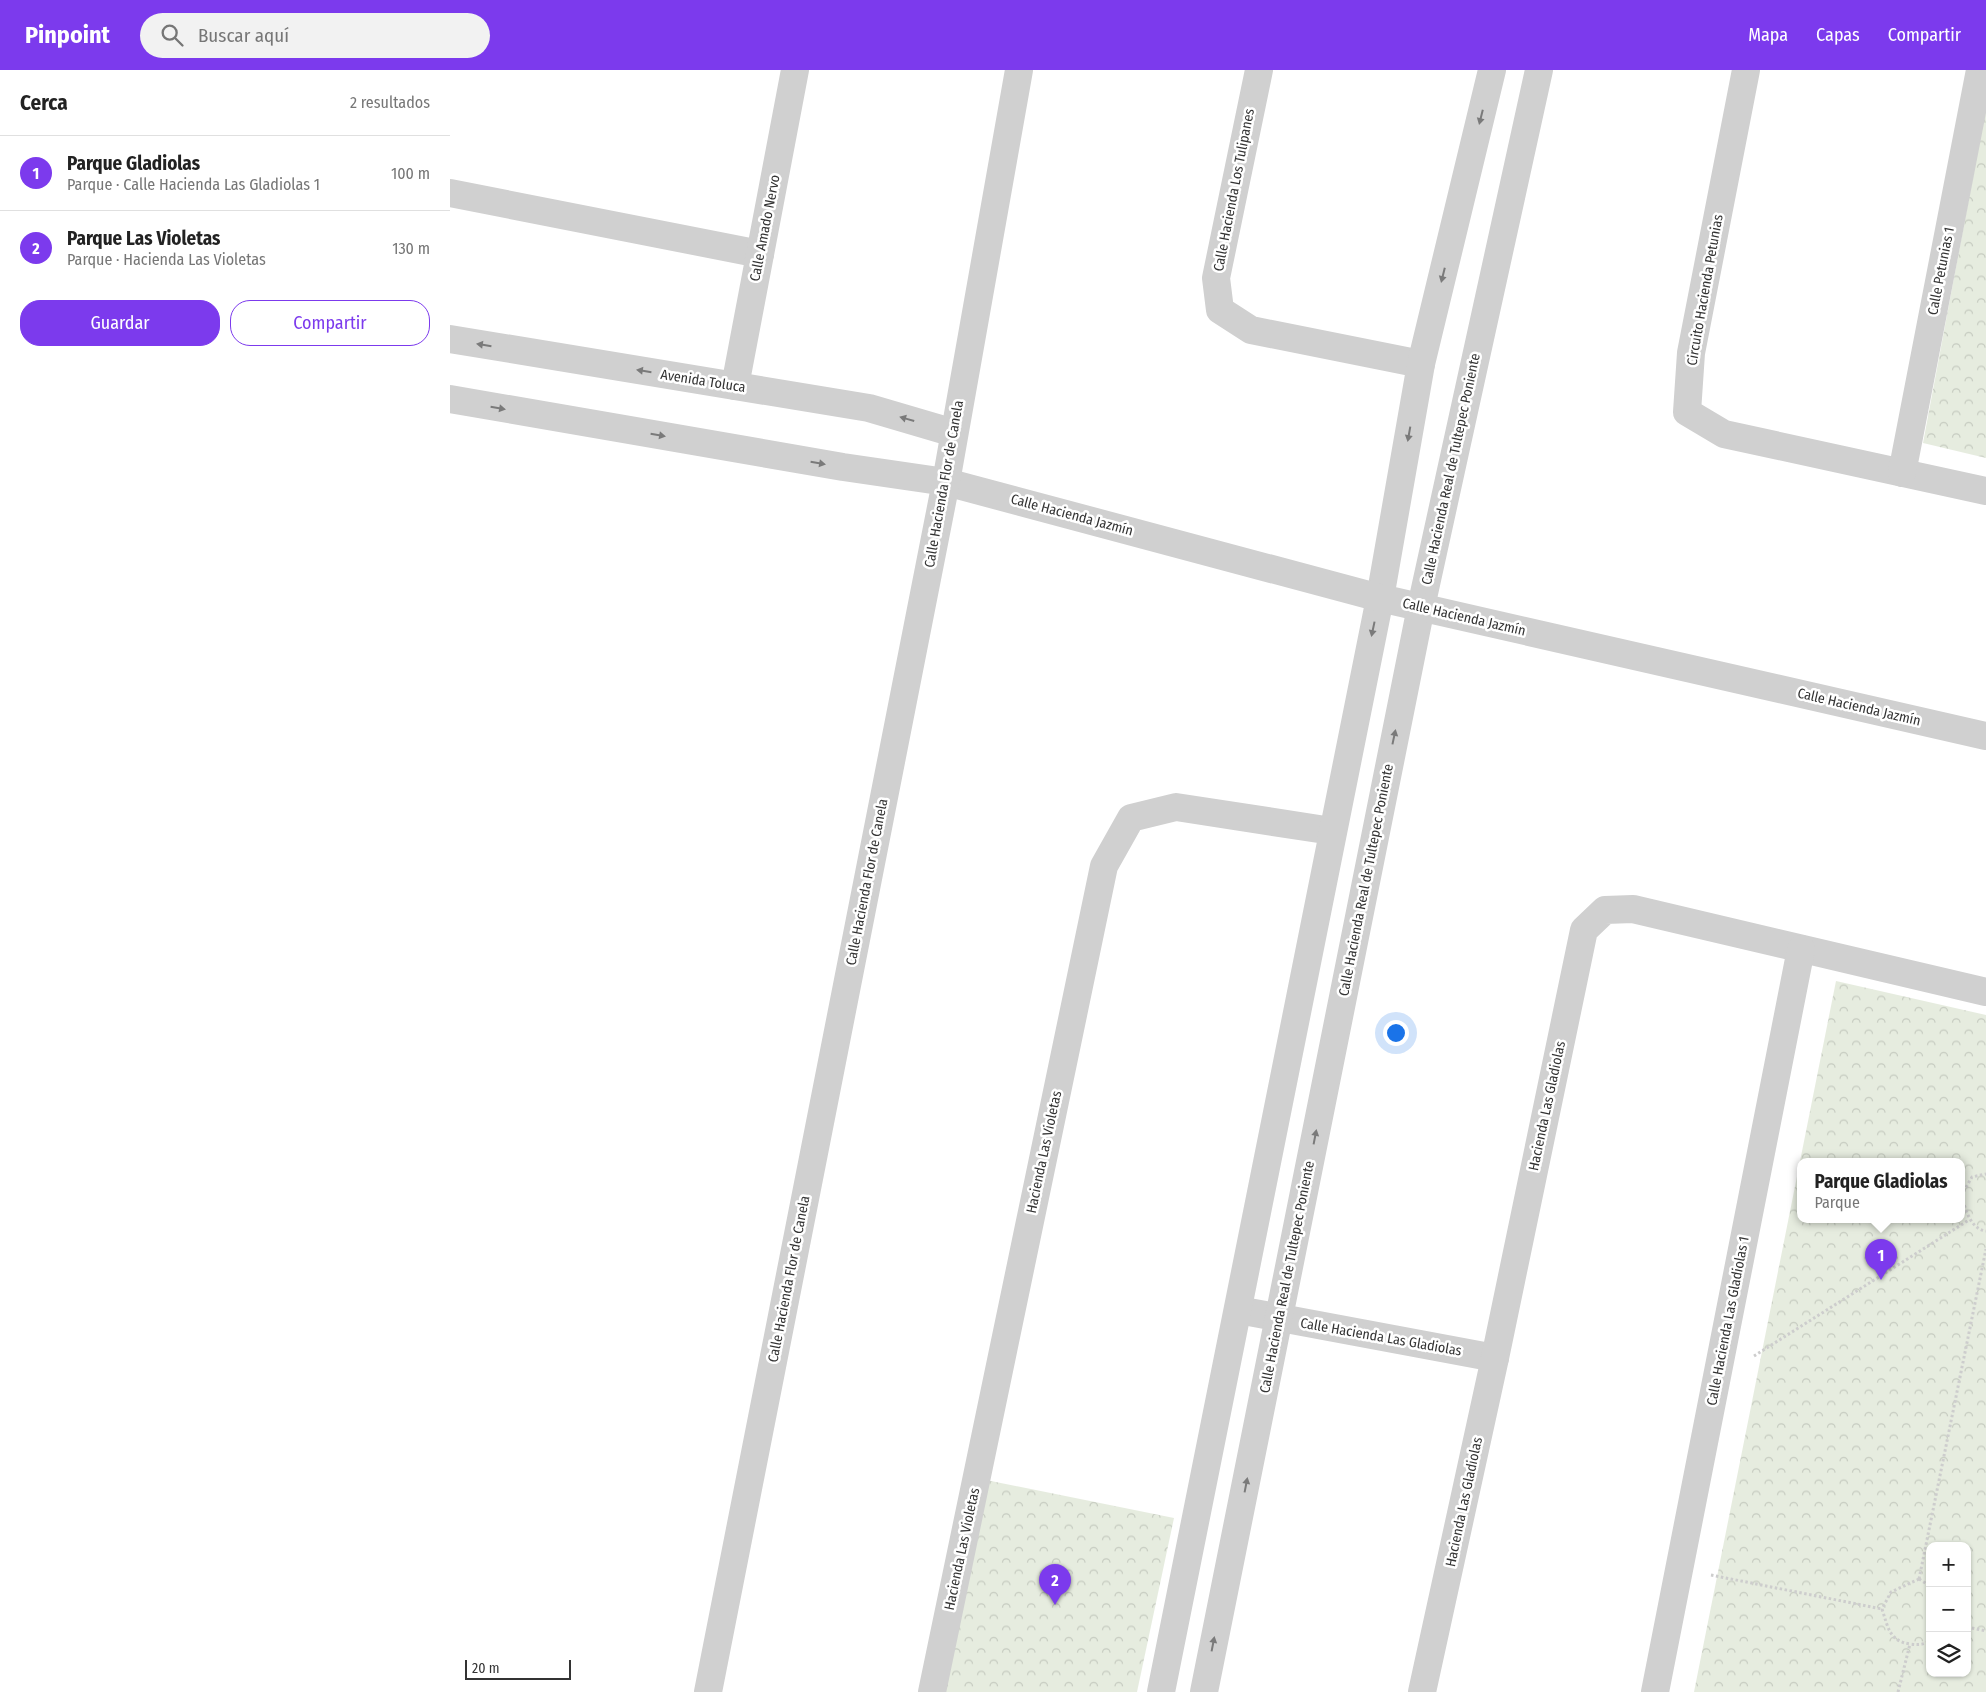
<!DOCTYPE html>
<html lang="es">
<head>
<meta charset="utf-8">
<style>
	body { margin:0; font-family:"Fira Sans Condensed",sans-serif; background:#f2f2f2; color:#222 }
	.controls { position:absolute; right:15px; bottom:15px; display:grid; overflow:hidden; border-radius:10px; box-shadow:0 1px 4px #0004 }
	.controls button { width:45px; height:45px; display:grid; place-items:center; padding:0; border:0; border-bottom:1px solid #e0e0e0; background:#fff; color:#222; font:25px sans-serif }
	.scale { position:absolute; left:15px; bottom:12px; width:106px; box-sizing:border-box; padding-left:5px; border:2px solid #333; border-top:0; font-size:14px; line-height:18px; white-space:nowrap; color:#333; -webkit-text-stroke:4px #fff; paint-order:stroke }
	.you { position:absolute; left:945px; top:962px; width:18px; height:18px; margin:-12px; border:4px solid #fff; border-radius:50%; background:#1a73e8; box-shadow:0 0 0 8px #1a73e833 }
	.badge { display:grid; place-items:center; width:32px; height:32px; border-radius:50%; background:#7c3aed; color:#fff; font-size:16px; font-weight:700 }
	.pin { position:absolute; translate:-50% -41px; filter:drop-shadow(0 1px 2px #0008) }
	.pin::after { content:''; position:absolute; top:26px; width:18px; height:15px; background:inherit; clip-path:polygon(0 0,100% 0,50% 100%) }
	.popup { position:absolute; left:1347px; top:1088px; width:168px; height:65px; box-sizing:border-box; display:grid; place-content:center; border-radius:10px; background:#fff; filter:drop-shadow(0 1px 4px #0005); font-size:16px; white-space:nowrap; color:#767676 }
	.popup b { font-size:19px; color:#222 }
	.popup::after { content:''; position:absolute; left:50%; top:100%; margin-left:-10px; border:10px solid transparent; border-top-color:#fff }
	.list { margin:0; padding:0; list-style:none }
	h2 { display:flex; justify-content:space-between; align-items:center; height:65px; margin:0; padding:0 20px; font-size:21px }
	h2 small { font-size:16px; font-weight:400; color:#767676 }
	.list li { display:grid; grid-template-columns:32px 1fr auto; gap:15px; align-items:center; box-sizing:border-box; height:75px; padding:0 20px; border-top:1px solid #e0e0e0 }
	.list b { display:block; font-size:19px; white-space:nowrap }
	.list p { margin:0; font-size:16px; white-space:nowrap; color:#767676 }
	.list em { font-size:16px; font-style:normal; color:#767676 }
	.actions { display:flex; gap:10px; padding:15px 20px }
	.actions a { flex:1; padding:11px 0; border:1px solid #7c3aed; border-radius:20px; text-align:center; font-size:18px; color:#7c3aed }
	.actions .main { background:#7c3aed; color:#fff }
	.icon { flex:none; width:28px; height:28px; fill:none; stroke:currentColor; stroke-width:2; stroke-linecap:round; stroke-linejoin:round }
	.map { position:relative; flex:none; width:1536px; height:1622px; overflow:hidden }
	header { display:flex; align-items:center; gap:30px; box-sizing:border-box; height:70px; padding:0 25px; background:#7c3aed; color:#fff }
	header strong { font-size:24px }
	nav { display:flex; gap:28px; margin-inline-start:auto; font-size:18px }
	.search { width:350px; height:45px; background:#f2f2f2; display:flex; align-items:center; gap:12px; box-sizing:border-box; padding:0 18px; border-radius:28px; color:#767676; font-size:19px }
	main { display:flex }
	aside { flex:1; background:#fff }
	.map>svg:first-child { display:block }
	.park { fill:url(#park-crowns); fill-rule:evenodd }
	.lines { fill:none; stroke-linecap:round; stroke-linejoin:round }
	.path { stroke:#cdcdcd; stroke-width:3; stroke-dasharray:2.5 2.5; stroke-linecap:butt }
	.minor { stroke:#d0d0d0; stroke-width:28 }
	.tertiary { stroke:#d0d0d0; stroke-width:28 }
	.oneway { fill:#7a7a7a }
	.labels { text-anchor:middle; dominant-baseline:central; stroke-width:5; stroke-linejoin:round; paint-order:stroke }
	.street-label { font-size:14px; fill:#333; stroke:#fff }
</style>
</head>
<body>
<header>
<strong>Pinpoint</strong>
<div class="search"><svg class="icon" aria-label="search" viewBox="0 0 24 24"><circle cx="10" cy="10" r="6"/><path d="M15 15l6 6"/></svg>Buscar aquí</div>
<nav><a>Mapa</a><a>Capas</a><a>Compartir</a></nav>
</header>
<main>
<aside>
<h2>Cerca<small>2 resultados</small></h2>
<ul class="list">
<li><span class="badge">1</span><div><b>Parque Gladiolas</b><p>Parque · Calle Hacienda Las Gladiolas 1</p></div><em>100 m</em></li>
<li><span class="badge">2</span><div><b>Parque Las Violetas</b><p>Parque · Hacienda Las Violetas</p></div><em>130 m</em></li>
</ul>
<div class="actions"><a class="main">Guardar</a><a>Compartir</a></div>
</aside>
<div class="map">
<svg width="1536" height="1622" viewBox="0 0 1536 1622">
	<defs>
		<pattern id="park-crowns" width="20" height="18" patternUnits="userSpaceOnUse" patternTransform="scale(1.25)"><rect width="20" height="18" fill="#e6ecdf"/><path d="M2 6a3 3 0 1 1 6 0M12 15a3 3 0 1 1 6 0" fill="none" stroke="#c6cbc0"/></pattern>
	</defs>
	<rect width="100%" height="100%" fill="#fff"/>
	<g class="park">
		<path d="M1536 37V388L1473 373Z"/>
		<path d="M1386 911 1536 945V1622H1244ZM1511 1091V1149H1351V1091ZM1480 1476H1517V1603H1480Z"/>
		<path d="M531 1409 724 1448 687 1622H484Z"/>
	</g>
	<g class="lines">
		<g class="path">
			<path d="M1511 1126C1516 1139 1520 1159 1536 1161"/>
			<path d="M1511 1126 1522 1107 1536 1104"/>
			<path d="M1304 1286 1519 1150"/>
			<path d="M1261 1505 1432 1539"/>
			<path d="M1469 1509 1536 1179"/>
			<path d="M1469 1509 1441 1522 1432 1539C1438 1557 1439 1571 1460 1574 1469 1575 1472 1575 1480 1571"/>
			<path d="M1469 1509 1480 1516"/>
			<path d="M1517 1557 1536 1561"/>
			<path d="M1448 1622 1460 1574"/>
		</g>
		<g class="minor">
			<path d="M809 0 766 208 770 240 801 260 971 294"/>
			<path d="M1296 0 1241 283 1237 342 1274 364 1536 421"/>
			<path d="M0 123 310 184"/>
			<path d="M0 269 419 338 504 363"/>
			<path d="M285 316 345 0"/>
			<path d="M0 329 393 397 496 412"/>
			<path d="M1452 403 1530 0"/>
			<path d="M788 1240 1045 1288"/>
			<path d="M482 1622 654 796 681 748 726 737 882 761"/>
			<path d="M711 1622 930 528 971 294 1042 0"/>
			<path d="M754 1622 971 537 1089 0"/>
			<path d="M972 1622 1045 1288 1134 860 1155 840 1183 839 1536 922"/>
			<path d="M1205 1622 1351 879"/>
		</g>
		<g class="tertiary">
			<path d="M496 412 930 528 1536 666"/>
			<path d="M258 1622 496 412 569 0"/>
		</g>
	</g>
	<defs><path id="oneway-solid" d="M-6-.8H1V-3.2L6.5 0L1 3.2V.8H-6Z" transform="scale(1.25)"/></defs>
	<g class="oneway">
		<use href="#oneway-solid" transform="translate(1031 47) rotate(104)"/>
		<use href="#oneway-solid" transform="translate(993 205) rotate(104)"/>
		<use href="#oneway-solid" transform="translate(34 275) rotate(-171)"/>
		<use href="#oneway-solid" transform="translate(194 301) rotate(-171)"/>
		<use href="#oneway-solid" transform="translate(48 338) rotate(10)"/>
		<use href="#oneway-solid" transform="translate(457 349) rotate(-164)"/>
		<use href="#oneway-solid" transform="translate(959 364) rotate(100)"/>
		<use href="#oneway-solid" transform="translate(208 365) rotate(10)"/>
		<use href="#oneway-solid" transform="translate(368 393) rotate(10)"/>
		<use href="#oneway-solid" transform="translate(923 559) rotate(102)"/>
		<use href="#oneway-solid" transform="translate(944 667) rotate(-78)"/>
		<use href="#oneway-solid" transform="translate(865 1067) rotate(-79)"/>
		<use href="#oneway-solid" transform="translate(796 1415) rotate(-79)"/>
		<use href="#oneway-solid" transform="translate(763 1574) rotate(-79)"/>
	</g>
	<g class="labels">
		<g class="street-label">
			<text transform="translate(784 120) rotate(-79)">Calle Hacienda Los Tulipanes</text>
			<text transform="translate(315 158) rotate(-79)">Calle Amado Nervo</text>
			<text transform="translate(1491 201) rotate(-79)">Calle Petunias 1</text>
			<text transform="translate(1255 220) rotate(-80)">Circuito Hacienda Petunias</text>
			<text transform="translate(253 311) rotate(9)">Avenida Toluca</text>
			<text transform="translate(1001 399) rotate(-78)">Calle Hacienda Real de Tultepec Poniente</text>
			<text transform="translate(494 414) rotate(-80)">Calle Hacienda Flor de Canela</text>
			<text transform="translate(622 445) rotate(15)">Calle Hacienda Jazmín</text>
			<text transform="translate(1014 547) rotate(13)">Calle Hacienda Jazmín</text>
			<text transform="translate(1409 637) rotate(13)">Calle Hacienda Jazmín</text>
			<text transform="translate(916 810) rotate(-79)">Calle Hacienda Real de Tultepec Poniente</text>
			<text transform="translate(417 812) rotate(-79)">Calle Hacienda Flor de Canela</text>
			<text transform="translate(1097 1036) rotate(-78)">Hacienda Las Gladiolas</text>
			<text transform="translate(594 1082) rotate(-78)">Hacienda Las Violetas</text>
			<text transform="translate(837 1207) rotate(-79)">Calle Hacienda Real de Tultepec Poniente</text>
			<text transform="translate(339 1209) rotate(-79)">Calle Hacienda Flor de Canela</text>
			<text transform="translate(1278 1251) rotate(-79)">Calle Hacienda Las Gladiolas 1</text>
			<text transform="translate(931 1267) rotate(10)">Calle Hacienda Las Gladiolas</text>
			<text transform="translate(1014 1432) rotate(-78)">Hacienda Las Gladiolas</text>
			<text transform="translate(512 1479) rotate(-78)">Hacienda Las Violetas</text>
		</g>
	</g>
</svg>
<div class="controls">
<button>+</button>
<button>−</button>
<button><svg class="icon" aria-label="layers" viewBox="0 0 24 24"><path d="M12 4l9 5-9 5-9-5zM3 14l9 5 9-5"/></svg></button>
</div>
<div class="scale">20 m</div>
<div class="you"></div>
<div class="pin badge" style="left:1431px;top:1210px">1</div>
<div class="popup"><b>Parque Gladiolas</b>Parque</div>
<div class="pin badge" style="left:605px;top:1535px">2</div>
</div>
</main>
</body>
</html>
